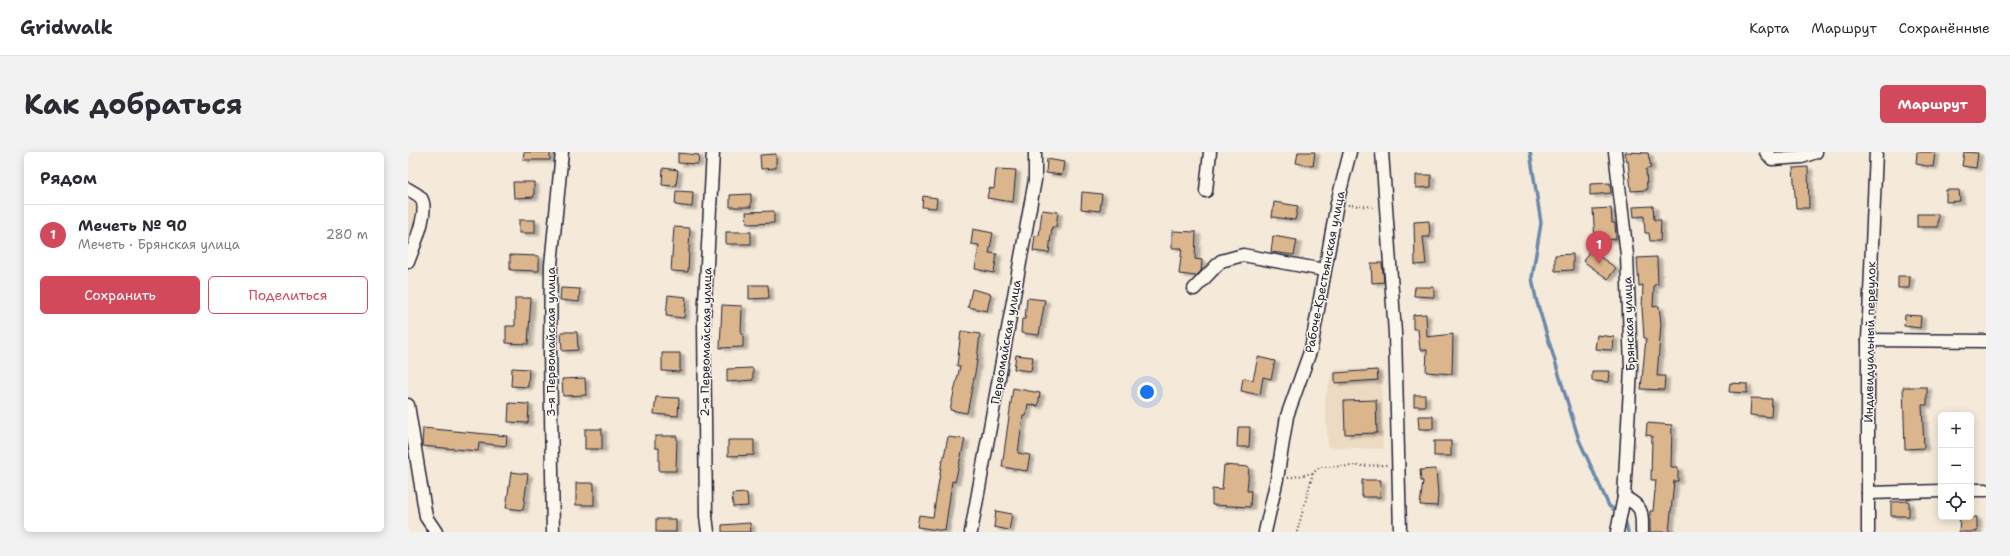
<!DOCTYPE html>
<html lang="ru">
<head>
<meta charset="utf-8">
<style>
	body { margin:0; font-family:"Shantell Sans",sans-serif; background:#f2f2f3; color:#2b2b33 }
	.controls { position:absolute; right:12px; bottom:12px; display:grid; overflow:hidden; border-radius:6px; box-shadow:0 2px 10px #0003 }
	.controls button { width:36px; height:36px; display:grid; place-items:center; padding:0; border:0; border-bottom:1px solid #e1e1e2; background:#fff; color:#2b2b33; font:20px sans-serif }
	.you { position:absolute; left:739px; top:240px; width:14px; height:14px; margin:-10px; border:3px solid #fff; border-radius:50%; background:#1a73e8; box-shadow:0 0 0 6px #1a73e833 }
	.badge { display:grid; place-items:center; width:26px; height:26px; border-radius:50%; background:#d1495b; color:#fff; font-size:13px; font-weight:700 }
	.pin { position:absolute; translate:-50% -33px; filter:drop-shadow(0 1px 2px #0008) }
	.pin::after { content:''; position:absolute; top:21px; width:14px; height:12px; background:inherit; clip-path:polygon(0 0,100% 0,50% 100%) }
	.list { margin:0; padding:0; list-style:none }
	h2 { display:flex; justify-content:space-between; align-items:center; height:52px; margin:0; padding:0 16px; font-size:17px }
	h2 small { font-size:13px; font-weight:400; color:#7c7c81 }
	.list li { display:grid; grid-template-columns:26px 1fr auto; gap:12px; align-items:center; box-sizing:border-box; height:60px; padding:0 16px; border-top:1px solid #e1e1e2 }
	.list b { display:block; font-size:15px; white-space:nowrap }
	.list p { margin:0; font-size:13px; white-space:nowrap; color:#7c7c81 }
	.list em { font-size:13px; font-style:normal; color:#7c7c81 }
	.actions { display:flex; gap:8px; padding:12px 16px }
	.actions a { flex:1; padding:9px 0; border:1px solid #d1495b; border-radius:6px; text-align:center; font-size:14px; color:#d1495b }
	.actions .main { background:#d1495b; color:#fff }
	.icon { flex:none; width:22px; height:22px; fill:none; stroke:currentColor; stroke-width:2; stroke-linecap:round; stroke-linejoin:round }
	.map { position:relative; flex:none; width:1578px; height:380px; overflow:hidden; border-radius:6px }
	header { display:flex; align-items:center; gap:24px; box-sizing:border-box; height:56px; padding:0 20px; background:#fff; border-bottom:1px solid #e1e1e2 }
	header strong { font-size:19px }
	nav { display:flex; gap:22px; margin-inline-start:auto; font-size:14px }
	.intro { display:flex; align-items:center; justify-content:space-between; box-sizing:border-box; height:96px; padding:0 24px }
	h1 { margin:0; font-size:28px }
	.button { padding:10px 18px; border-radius:6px; background:#d1495b; color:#fff; font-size:14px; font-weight:700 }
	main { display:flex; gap:24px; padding:0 24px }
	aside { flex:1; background:#fff; border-radius:6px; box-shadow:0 2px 10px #0003 }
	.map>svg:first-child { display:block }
	.built { fill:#eddac2 }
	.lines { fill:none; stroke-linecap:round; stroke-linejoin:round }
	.stream { stroke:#6a89ac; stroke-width:3.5 }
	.building { fill:#dbb68c; stroke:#22223b; filter:url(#shadow) }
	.minor-casing { stroke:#22223b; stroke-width:15 }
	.path { stroke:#22223b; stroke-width:2; stroke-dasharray:1 3; stroke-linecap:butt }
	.minor { stroke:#fbf7ec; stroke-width:12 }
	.labels { text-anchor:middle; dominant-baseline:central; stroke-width:3; stroke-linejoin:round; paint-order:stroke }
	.street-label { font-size:12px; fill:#22223b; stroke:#fbf7ec }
</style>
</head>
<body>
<header>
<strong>Gridwalk</strong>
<nav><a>Карта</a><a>Маршрут</a><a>Сохранённые</a></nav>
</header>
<div class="intro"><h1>Как добраться</h1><a class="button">Маршрут</a></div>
<main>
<aside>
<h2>Рядом<small></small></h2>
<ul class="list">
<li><span class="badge">1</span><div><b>Мечеть № 90</b><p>Мечеть · Брянская улица</p></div><em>280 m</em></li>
</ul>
<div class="actions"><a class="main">Сохранить</a><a>Поделиться</a></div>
</aside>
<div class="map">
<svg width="1578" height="380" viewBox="0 0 1578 380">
	<defs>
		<filter id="shadow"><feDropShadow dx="4.5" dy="2.5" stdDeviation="1" flood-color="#0004"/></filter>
	</defs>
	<rect width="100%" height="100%" fill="#f5ead9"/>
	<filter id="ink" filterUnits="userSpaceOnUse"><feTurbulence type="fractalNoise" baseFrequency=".025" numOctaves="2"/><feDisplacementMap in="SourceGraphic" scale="8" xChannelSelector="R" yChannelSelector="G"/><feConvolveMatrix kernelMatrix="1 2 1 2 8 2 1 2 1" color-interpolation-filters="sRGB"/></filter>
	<g filter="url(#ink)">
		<g class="built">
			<path d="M0 49 11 53 0 92Z"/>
			<path d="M925 217H973L975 297 920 295 917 247Z"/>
		</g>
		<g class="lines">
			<g class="stream">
				<path d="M1122 0 1133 71 1124 126 1128 147 1171 288 1201 354 1211 361"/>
				<path d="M1216 364 1220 380"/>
			</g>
		</g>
		<g class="building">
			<path d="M116 0H142V8H115Z"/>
			<path d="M890 0H907L905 14 888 11Z"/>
			<path d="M1217 0 1240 1 1243 16 1238 17 1239 38 1223 39 1220 9 1219 10Z"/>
			<path d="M1509 0H1527L1525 15 1508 12Z"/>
			<path d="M1556 0 1570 1 1568 16 1554 14Z"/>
			<path d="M270 1 291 3 290 12 270 11Z"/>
			<path d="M368 2V16L353 17 352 3Z"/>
			<path d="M639 7 656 10 654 23 638 21Z"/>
			<path d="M1400 15 1401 56H1388L1385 16Z"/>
			<path d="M255 16 270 18 268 34 254 33Z"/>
			<path d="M588 17 608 18 605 50 579 46 581 36 586 37Z"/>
			<path d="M1008 23H1023V35L1008 36Z"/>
			<path d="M105 30H126V45L106 46Z"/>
			<path d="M1202 31 1203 41 1182 43V32Z"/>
			<path d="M1538 38H1551L1552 49 1538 50Z"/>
			<path d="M268 39 285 40 284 55 267 53Z"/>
			<path d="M674 40 694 42 692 59 673 57Z"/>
			<path d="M343 42V55H322V43Z"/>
			<path d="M515 44 529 46 528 56 514 55Z"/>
			<path d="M866 50 890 54 887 68 864 65Z"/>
			<path d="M1245 54 1246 68H1253L1252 89H1242L1241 81H1237L1236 64 1226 65 1225 55Z"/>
			<path d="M1203 56 1204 71H1207L1208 87 1187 89 1185 57Z"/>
			<path d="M634 58 650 60 648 75H644L641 101 625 99 627 83 631 84Z"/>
			<path d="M366 59V71L339 72 338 60Z"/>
			<rect x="1509" y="62" width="21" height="13"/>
			<rect x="111" y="68" width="16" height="13"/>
			<path d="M1021 69 1022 85H1015L1018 112 1007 113 1006 70Z"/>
			<path d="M266 75 282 76 280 120 263 119Z"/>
			<path d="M565 77 585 81 581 101 589 102 586 121 567 117 571 93 563 92Z"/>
			<path d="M764 79 788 80 787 107 794 108 793 119 788 124 771 122 774 96H764Z"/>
			<rect x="318" y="80" width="25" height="12"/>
			<path d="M865 84 889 88 886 103 863 100Z"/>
			<path d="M1182 98 1208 116 1200 127 1175 109Z"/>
			<path d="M1165 102V118L1147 119V103Z"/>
			<path d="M102 103 131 104V119L102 118Z"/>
			<path d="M1249 105 1250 132 1246 133 1245 155 1251 154 1253 172 1249 224H1257L1256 238 1233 237 1238 186H1236L1234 156 1235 133 1231 134 1229 106Z"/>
			<path d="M963 111H974L976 130 964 131Z"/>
			<path d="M1490 124H1502L1501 136H1490Z"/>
			<path d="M341 133H360L361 146 341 147Z"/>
			<path d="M1007 135H1026V145L1006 144Z"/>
			<path d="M153 136 172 137 171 150 152 148Z"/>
			<path d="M564 137 583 142 579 159 560 155Z"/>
			<path d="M260 143 278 145 276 166 258 164Z"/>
			<path d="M107 146H123L120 192 98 191V174H107Z"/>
			<path d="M619 146 637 148 631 183 613 181 614 167H617Z"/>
			<path d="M314 153 334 154 333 182H335V195L312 196Z"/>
			<path d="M1018 162 1019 185 1045 182 1044 222 1018 220 1019 198H1012L1010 177H1005V163Z"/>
			<path d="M1497 163 1513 164 1512 176 1496 174Z"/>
			<path d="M553 179 572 182 568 216 559 261 542 258 552 214H549Z"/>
			<path d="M153 180H169L170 198 154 199Z"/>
			<path d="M1189 183 1206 185 1205 198 1187 197Z"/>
			<path d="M254 201H272V220L254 219Z"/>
			<path d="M608 203 625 205 623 219 606 217Z"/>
			<path d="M850 205 867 209 863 227 855 225 852 243 833 239 835 226 845 228Z"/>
			<path d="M104 216 121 217 120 235 103 234Z"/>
			<path d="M345 216V228L319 230V217Z"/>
			<path d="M969 218 970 228 927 231V221Z"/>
			<path d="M1184 219H1202L1201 230 1184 229Z"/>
			<path d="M177 226 178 243 155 244 154 227Z"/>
			<path d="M1322 231 1339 232V241L1321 240Z"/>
			<path d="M1495 235H1519V253H1514L1516 296 1497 297Z"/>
			<path d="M605 236 632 241 630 254 620 252 618 264H615L610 301 622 303 619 319 594 315Z"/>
			<rect x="1006" y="243" width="11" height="11"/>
			<path d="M248 245 271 246 270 264 246 262Z"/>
			<path d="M1343 246 1364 247 1363 265 1342 263Z"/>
			<path d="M968 248 969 281 937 282 936 249Z"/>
			<path d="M101 251 121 252 120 271 100 270Z"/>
			<path d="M1010 264H1025V277H1011Z"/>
			<path d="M1239 271 1264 273 1263 315H1270V329H1266L1261 380H1242V359H1245L1248 328H1243L1244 284 1238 283Z"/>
			<path d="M830 275H842L841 295H829Z"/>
			<path d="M15 276 99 284 98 294 71 291 70 299 14 294Z"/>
			<rect x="177" y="277" width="17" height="20"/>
			<path d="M247 284H269L268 319H251V296H247Z"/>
			<path d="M540 285 557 287 547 330 544 329 537 379 509 375 511 363 525 365 534 309H535Z"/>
			<path d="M320 288H346V303L320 304Z"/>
			<rect x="1026" y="289" width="17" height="15"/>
			<path d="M816 313 841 315 839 339H843L842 355 804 353V337L814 338Z"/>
			<path d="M1028 317 1030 343 1029 354 1012 353 1015 329H1013L1012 318Z"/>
			<path d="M103 320 120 322 115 358 98 356Z"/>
			<path d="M954 328H973L972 345H954Z"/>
			<rect x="168" y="331" width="18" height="22"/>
			<path d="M339 341 340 354 325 355 324 342Z"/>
			<path d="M1501 349V364H1483V350Z"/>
			<path d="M588 359 604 362 601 378 586 375Z"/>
			<path d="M1552 365H1569V380H1551Z"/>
			<rect x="248" y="367" width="20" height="13"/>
			<path d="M342 371 343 380H314V373Z"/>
		</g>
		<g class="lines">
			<defs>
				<g id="minor">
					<path d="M974 0 987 181 992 380"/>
					<path d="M1207 0 1219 103 1223 217 1216 345 1209 380"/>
					<path d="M1358 0 1364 7 1394 5 1408 0"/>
					<path d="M0 37C4 40 10 42 13 46 22 59 5 96 0 110"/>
					<path d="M798 39 802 0"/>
					<path d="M786 137 813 109 835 103 916 118"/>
					<path d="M1460 188 1578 189"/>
					<path d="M0 253 18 365 28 380"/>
					<path d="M1563 338H1578"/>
					<path d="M1460 341 1533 339"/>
					<path d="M1216 345C1235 355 1234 359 1234 380"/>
					<path d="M145 380 142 200 143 113 154 0"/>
					<path d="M300 380 298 364 296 168 305 0"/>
					<path d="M563 380 627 28V0"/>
					<path d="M857 380 869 327 879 264 903 197 929 51 942 0"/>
					<path d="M1460 380V188L1468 0"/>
				</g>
			</defs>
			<use href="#minor" class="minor-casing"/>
			<g class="path">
				<path d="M940 53 968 55"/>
				<path d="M880 326 905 321 912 315 979 313"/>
				<path d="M889 380 905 321"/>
			</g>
			<use href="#minor" class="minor"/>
		</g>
	</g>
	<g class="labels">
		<g class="street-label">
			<text transform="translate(917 120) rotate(-79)">Рабоче-Крестьянская улица</text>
			<text transform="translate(1221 172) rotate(-92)">Брянская улица</text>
			<text transform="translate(143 190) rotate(-90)">3-я Первомайская улица</text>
			<text transform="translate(298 190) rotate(-89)">2-я Первомайская улица</text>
			<text transform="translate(598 190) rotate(-80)">Первомайская улица</text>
			<text transform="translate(1462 190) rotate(-89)">Индивидуальный переулок</text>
		</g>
	</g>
</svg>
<div class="controls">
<button>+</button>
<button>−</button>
<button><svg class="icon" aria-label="locate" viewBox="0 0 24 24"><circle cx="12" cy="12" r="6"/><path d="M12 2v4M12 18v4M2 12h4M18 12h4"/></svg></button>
</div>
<div class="you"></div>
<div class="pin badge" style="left:1191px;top:112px">1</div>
</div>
</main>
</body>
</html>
